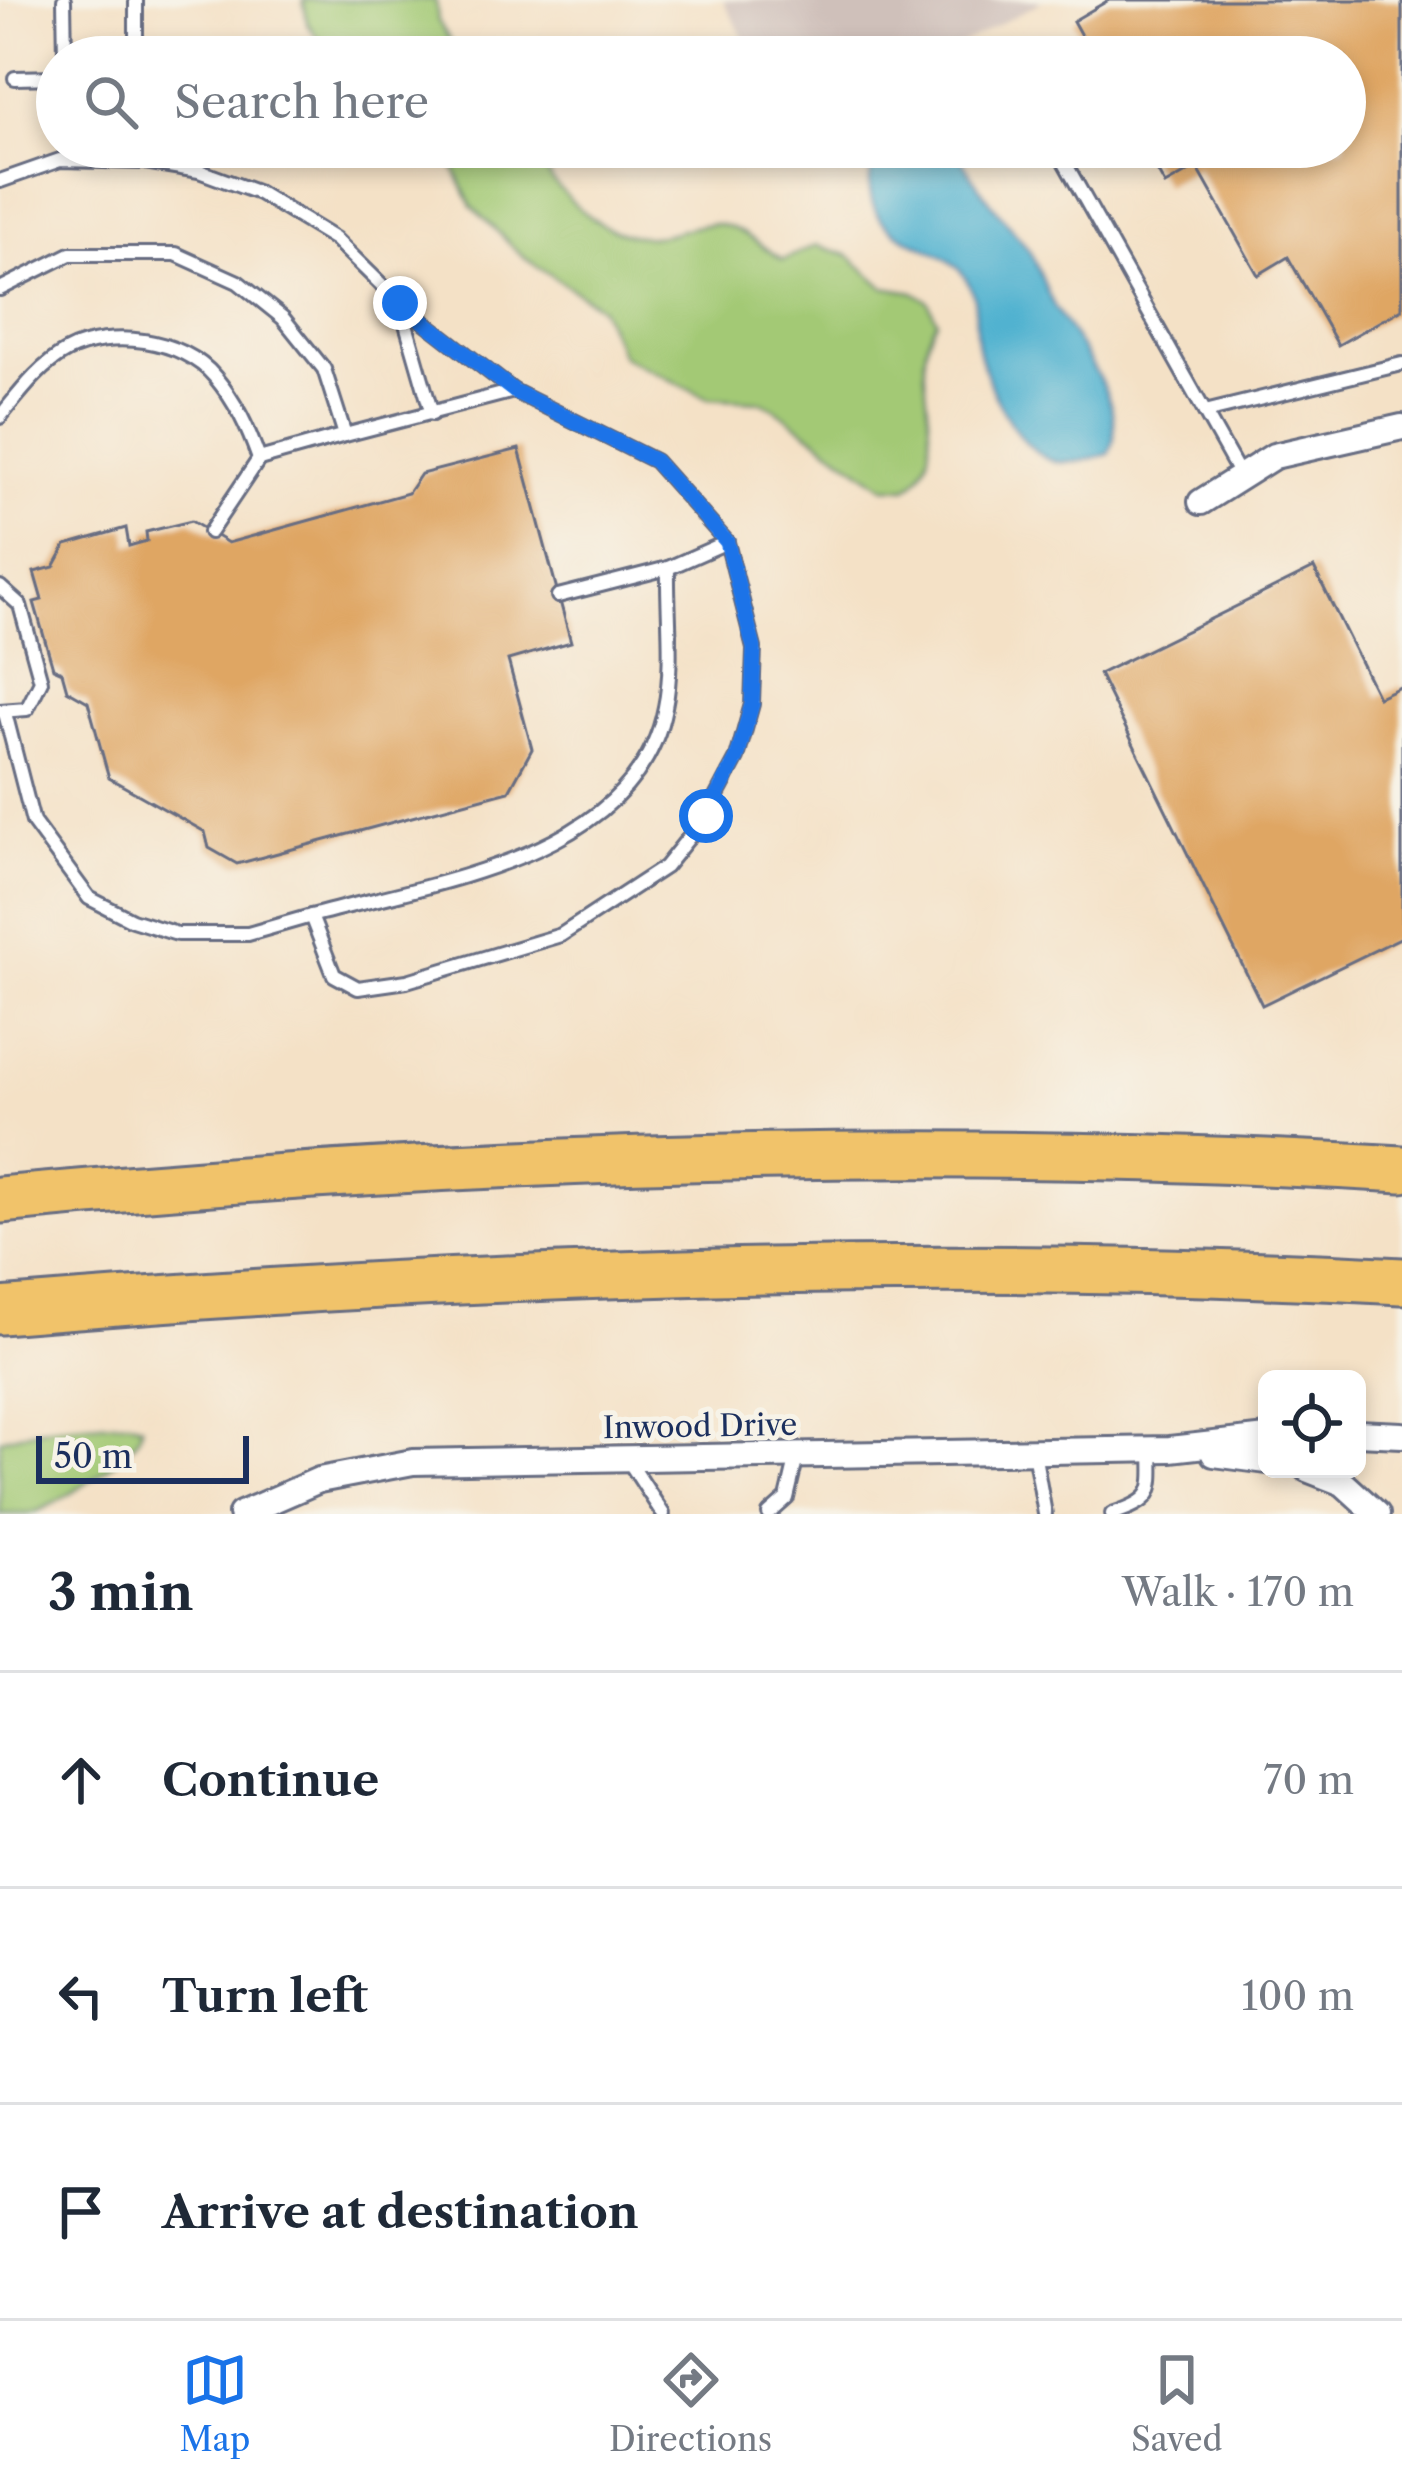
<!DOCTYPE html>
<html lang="en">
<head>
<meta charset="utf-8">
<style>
	body { margin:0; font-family:"Libre Caslon Text",serif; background:#f2f2f3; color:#1f2937 }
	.controls { position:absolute; right:36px; bottom:36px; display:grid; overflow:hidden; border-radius:18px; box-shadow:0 6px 18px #0003 }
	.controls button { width:108px; height:108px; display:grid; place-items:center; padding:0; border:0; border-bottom:3px solid #e0e1e3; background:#fff; color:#1f2937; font:60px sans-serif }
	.scale { position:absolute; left:36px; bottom:30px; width:213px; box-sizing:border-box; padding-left:12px; border:6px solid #1b2f5e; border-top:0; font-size:33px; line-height:42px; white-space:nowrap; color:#1b2f5e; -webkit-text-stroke:9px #f7f3e8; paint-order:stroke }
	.stop { position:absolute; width:36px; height:36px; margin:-27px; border:9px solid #1a73e8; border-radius:50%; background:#fff }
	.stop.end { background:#1a73e8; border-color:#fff; box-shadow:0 3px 12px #0008 }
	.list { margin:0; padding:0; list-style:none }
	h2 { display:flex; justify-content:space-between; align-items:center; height:156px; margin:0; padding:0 48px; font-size:51px }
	h2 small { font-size:39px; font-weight:400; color:#747a83 }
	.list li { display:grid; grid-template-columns:78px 1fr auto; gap:36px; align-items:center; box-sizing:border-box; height:216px; padding:0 48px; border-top:3px solid #e0e1e3 }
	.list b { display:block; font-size:45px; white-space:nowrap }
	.list em { font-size:39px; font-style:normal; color:#747a83 }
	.icon { flex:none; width:66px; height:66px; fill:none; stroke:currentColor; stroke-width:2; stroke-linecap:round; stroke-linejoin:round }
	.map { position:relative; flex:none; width:1402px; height:1514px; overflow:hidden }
	.search { position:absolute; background:#fff; box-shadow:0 6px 18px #0003; left:36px; right:36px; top:36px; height:132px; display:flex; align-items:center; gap:30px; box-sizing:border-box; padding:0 42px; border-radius:66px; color:#747a83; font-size:45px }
	.sheet { height:804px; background:#fff }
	nav { display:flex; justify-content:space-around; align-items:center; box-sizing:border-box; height:168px; border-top:3px solid #e0e1e3; background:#fff; font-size:33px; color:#747a83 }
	nav a { display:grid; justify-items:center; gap:6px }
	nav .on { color:#1a73e8 }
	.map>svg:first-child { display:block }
	.industrial { fill:#cfc0ba }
	.green { fill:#a3c974; stroke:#5f7c69; stroke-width:3 }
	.water { fill:#51b2d0; stroke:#367097; stroke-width:3 }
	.building { fill:#dfa663 }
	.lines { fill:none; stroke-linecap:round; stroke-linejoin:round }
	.service-casing { stroke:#676d82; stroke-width:18 }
	.minor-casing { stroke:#676d82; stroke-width:30 }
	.motorway-casing { stroke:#676d82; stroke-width:51 }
	.service { stroke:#fff; stroke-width:12 }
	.minor { stroke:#fff; stroke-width:24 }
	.motorway { stroke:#f1c36a; stroke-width:45 }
	.route { stroke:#1a73e8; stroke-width:15 }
	.labels { text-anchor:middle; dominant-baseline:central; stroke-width:10; stroke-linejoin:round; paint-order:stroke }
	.street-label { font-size:30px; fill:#1b2f5e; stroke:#f7f3e8 }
</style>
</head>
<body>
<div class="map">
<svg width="1402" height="1514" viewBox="0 0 1402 1514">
	<rect width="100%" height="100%" fill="#f7f3e8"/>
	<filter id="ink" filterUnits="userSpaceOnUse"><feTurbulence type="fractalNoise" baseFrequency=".00833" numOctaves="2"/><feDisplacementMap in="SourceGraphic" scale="24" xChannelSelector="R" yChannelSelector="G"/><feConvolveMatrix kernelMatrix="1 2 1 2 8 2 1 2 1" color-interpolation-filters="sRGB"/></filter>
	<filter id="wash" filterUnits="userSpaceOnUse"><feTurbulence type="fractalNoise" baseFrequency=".004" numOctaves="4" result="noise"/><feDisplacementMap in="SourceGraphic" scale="48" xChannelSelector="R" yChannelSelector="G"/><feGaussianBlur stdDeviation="2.7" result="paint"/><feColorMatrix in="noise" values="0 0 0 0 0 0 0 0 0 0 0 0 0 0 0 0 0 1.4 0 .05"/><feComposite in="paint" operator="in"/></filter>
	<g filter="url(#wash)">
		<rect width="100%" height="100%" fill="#f4e1c6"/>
		<path class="industrial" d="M723 0H1044L939 57H754Z"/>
		<g class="green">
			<path d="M303 0H436L438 21 460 57H331L308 24Z"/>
			<path d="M444 147H527C559 191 600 246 662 235 680 232 698 223 717 224 742 227 762 248 783 260L816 245 848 255 884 287 914 292 928 301 937 320C901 369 960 451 907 488L884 487 774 408 759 401 708 398 622 356 600 307 523 257 472 206Z"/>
			<path d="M129 1421 141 1425C146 1450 52 1510 28 1514 20 1514 9 1514 0 1514V1439L49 1427Z"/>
		</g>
		<path class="water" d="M904 147H955C974 186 999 211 1025 245 1038 262 1043 285 1053 304 1075 345 1132 405 1109 454 1092 459 1073 465 1055 461 1016 451 982 377 977 341 974 314 980 295 961 272 934 238 860 244 871 171Z"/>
		<g id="blocks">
			<g class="building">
				<path d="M1109 0H1402V309L1338 345 1288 257 1258 275 1197 167 1165 185 1144 147H1345V57H1093L1073 21Z"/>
				<path d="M519 449 571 642 508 660 532 749 509 791 237 864 209 848 205 832 109 778 88 702 67 690 62 672 53 668 34 602 42 600 34 572 54 567 66 545 126 528 129 546 147 541 146 532 191 521 228 543 408 493 421 474Z"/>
				<path d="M1314 568 1378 697 1402 686V937L1262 1005 1099 674Z"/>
			</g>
		</g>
	</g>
	<g filter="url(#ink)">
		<use href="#blocks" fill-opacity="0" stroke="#676d82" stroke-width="3"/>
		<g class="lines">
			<defs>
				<g id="service">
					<path d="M64 0 65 57"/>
					<path d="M136 0V57"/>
					<path d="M15 78 57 77"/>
					<path d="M1056 147 1239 473"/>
					<path d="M0 181 60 160 145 162 199 171 259 193 335 239 400 303 514 391 655 461 727 542 754 648 752 704 737 758 706 816 665 867 561 935 407 981 358 988 334 975 311 916 248 934H177L132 920 89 898 33 822 5 713"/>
					<path d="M0 289 70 254H176L238 282 283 318 324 369 345 435 514 391"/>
					<path d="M400 303 432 414"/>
					<path d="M1205 412 1402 364"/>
					<path d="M0 417C19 394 40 365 67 351 110 329 183 338 215 377 236 402 248 428 259 459L345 435"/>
					<path d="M210 532 259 459"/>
					<path d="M0 587 20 605 41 681 27 709 0 711"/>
					<path d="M558 596 668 568"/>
					<path d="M311 916C432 882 637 858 665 707 674 664 667 613 668 568L727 542"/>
					<path d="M1034 1452 1045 1514"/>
					<path d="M628 1460 663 1514"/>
					<path d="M769 1514 787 1498 797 1456"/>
					<path d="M1112 1514C1156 1499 1153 1493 1152 1449"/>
				</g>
				<g id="minor">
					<path d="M1201 502 1274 456 1402 427"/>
					<path d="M1357 1433 1402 1435"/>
					<path d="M1214 1454 1267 1461"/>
					<path d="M1307 1469 1343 1483 1377 1514"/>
					<path d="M241 1514 319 1480 413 1462 1170 1449 1267 1438"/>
				</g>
				<g id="motorway">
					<path d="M0 1200C466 1156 935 1141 1402 1169"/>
					<path d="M0 1311C468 1273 933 1256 1402 1281"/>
				</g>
			</defs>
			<use href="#service" class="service-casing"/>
			<use href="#minor" class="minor-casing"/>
			<use href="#motorway" class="motorway-casing"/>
			<use href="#service" class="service"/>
			<use href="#minor" class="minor"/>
			<use href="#motorway" class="motorway"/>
		</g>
	</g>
	<g class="lines" filter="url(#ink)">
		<path class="route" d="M400 303 514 391 655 461 727 542 754 648 752 704 737 758 706 816"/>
	</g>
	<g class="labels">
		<g class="street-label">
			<text transform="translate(700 1426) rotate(-1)">Inwood Drive</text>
		</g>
	</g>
</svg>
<div class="controls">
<button><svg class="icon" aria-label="locate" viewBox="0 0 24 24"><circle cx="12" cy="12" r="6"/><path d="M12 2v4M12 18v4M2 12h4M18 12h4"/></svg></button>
</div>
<div class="scale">50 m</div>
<div class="stop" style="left:706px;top:816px"></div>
<div class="stop end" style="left:400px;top:303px"></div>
<div class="search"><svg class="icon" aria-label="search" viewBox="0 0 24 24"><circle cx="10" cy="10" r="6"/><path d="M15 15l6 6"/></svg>Search here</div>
</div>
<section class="sheet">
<h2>3 min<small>Walk · 170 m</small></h2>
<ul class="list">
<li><svg class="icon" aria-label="ahead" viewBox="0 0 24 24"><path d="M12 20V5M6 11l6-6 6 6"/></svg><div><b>Continue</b></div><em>70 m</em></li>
<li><svg class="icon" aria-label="left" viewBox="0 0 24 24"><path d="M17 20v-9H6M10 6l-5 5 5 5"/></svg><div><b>Turn left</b></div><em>100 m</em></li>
<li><svg class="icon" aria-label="arrive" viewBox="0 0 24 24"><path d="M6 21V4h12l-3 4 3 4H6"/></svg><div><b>Arrive at destination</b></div></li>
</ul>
</section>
<nav>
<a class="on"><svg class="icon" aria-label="map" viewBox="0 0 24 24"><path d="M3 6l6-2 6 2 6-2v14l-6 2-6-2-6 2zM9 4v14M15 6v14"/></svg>Map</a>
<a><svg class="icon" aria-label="directions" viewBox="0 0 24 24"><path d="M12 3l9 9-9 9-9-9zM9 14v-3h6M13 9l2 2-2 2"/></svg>Directions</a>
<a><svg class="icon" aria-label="saved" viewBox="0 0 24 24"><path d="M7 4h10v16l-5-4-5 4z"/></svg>Saved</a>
</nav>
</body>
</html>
